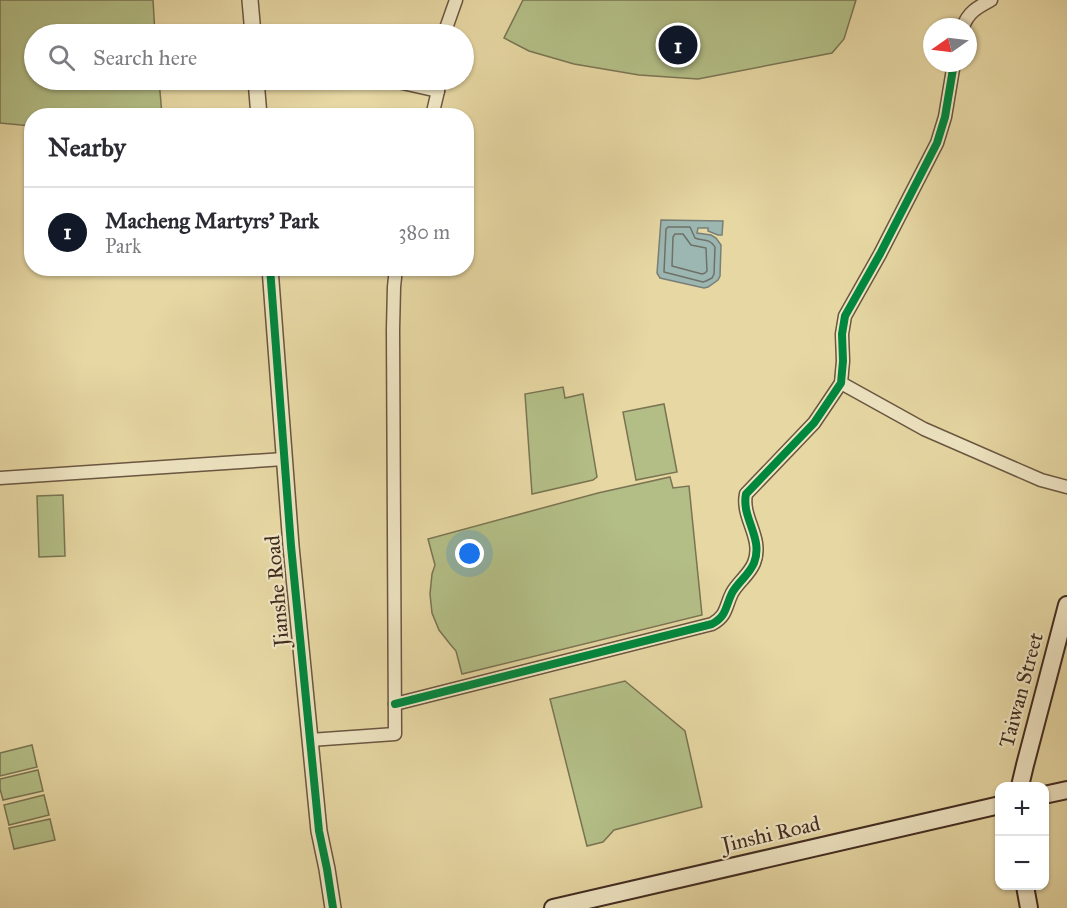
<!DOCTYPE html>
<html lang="en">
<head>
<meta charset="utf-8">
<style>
	body { margin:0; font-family:"IM FELL Great Primer",serif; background:#f7f7f7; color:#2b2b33 }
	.controls { position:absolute; right:18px; bottom:18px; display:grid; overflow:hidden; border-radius:12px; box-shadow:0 2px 4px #0004 }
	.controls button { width:54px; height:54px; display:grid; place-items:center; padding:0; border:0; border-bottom:2px solid #e1e1e2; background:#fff; color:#2b2b33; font:30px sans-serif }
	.compass { position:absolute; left:923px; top:18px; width:54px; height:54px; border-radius:50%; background:#fff; box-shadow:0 2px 4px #0004; rotate:256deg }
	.you { position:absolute; left:470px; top:554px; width:21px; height:21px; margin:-15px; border:4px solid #fff; border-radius:50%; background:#1a73e8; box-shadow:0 0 0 9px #1a73e833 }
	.badge { display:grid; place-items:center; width:39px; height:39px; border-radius:50%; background:#111827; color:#fff; font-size:20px; font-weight:700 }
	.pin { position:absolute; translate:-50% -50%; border:3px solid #fff; box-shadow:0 2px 6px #0006 }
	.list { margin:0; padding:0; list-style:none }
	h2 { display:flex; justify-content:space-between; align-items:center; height:78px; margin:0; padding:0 24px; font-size:26px }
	h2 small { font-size:20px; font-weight:400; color:#7c7c81 }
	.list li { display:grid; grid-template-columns:39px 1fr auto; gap:18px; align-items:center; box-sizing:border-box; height:90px; padding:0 24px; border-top:2px solid #e1e1e2 }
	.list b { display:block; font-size:22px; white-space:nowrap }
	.list p { margin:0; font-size:20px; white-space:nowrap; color:#7c7c81 }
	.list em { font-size:20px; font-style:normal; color:#7c7c81 }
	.icon { flex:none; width:33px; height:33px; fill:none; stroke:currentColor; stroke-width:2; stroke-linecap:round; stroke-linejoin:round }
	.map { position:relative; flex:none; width:1067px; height:908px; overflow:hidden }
	.search { position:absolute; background:#fff; box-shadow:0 2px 4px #0004; left:24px; top:24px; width:450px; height:66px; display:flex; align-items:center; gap:15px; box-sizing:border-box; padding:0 21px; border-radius:33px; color:#7c7c81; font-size:22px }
	.panel { position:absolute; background:#fff; box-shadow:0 2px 4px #0004; left:24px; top:108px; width:450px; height:168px; border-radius:24px }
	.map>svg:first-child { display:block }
	.green { fill:#b3be86; stroke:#7a7453; stroke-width:1.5 }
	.water { fill:#9cb7b2; stroke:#787f78; stroke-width:1.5 }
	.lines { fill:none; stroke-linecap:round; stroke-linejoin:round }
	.shore { stroke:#6e7169; stroke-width:1.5 }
	.minor-casing { stroke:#6a5641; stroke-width:15 }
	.tertiary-casing { stroke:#6a5641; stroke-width:18 }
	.secondary-casing { stroke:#412b20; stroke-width:20 }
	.minor { stroke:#efe5c3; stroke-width:12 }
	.tertiary { stroke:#efe5c3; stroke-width:15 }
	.secondary { stroke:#efe5c3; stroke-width:16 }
	.cycleway-casing { stroke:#efe5c3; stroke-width:11 }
	.cycleway { stroke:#00873e; stroke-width:8 }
	.labels { text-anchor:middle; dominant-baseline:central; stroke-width:4.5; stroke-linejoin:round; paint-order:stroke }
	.street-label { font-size:21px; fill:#412b20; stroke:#efe5c3 }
</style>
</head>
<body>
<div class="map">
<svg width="1067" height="908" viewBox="0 0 1067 908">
	<rect width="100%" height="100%" fill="#e6d7a3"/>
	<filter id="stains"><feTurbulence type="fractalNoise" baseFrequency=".00333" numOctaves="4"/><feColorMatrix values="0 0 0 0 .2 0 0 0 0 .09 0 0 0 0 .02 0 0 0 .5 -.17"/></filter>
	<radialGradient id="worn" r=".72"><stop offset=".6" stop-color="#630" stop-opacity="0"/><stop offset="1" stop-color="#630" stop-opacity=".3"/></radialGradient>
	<g class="green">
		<path d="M0 0H153L155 34H34V80H159L162 115 32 116 31 126 0 123Z"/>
		<path d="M523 0H856L844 39 832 53 698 79 639 75 574 64 529 51 504 38Z"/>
		<path d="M563 387 565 398 583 394 597 477 593 480 532 494 525 394Z"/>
		<path d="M664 404 677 472 636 480 623 412Z"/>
		<path d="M670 477 673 488 689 486 702 615 462 674 456 651 450 644 439 630 432 613 430 594 432 574 435 565 428 539 598 493Z"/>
		<path d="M63 495 65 556 39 557 37 496Z"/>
		<path d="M625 681 685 731 702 807 614 830 603 842 587 846 550 699Z"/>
		<path d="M32 745 37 767 0 776V753Z"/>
		<path d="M38 770 43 791 3 800 0 789V779Z"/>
		<path d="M44 795 49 815 9 825 4 805Z"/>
		<path d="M50 819 55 840 14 849 9 828Z"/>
	</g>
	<path class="water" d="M661 220 723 221 722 235H718L708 231V228H698L697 233 711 235 716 238 721 245 720 276 718 280 708 287 704 288 660 278 657 273Z"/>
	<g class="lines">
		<g class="shore">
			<path d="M668 227H690L695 238C702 241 710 238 715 247L714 274 712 278 706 281 703 282 664 272 666 229Z"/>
			<path d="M675 234H683L691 245 706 248 707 271 705 273 702 274 672 266 673 237Z"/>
		</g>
		<defs>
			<g id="minor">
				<path d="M963 27C968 12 978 7 991 0"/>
				<path d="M444 34 456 0"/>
				<path d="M389 80 438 91"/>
				<path d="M432 116 438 91V80"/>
				<path d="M841 383 924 429 1041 480 1067 487"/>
				<path d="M0 478 284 459"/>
				<path d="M395 704 712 624C727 616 725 607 732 593 738 582 749 575 754 563 764 538 741 518 746 494L814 423 841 383 843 361 842 334 845 316 880 254 937 143 945 117 954 63"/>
				<path d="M310 740 395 734 393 329 394 287 396 268"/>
			</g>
			<g id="tertiary">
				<path d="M250 0 253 34"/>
				<path d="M256 80 259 116"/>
				<path d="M270 268 291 546 319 831 327 869 333 908"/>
			</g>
			<g id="secondary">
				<path d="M1020 786 1025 765 1067 605"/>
				<path d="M1044 795 1067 790"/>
				<path d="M1025 886 1029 908"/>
				<path d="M553 908 1000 805"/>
			</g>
		</defs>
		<use href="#minor" class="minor-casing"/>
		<use href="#tertiary" class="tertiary-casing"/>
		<use href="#secondary" class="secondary-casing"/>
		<use href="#minor" class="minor"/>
		<use href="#tertiary" class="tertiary"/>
		<use href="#secondary" class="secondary"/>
		<defs>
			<g id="cycleway">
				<path d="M270 268 291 546 319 831 327 869 333 908"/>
				<path d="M395 704 712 624C727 616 725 607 732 593 738 582 749 575 754 563 764 538 741 518 746 494L814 423 841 383 843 361 842 334 845 316 880 254 937 143 945 117 954 63"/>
			</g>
		</defs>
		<use href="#cycleway" class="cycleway-casing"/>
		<use href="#cycleway" class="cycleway"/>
	</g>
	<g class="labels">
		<g class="street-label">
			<text transform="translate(277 591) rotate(-95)">Jianshe Road</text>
			<text transform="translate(1021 690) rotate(-75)">Taiwan Street</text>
			<text transform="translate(771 834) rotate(-13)">Jinshi Road</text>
		</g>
	</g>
	<rect width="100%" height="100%" filter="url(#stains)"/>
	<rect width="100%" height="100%" fill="url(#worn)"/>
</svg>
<div class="controls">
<button>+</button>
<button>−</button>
</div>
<svg class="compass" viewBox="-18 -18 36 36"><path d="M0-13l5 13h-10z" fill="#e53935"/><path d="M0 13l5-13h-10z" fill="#7c7c81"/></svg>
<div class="you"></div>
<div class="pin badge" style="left:678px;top:45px">1</div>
<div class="search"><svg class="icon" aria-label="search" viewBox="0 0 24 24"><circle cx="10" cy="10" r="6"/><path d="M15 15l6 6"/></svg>Search here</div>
<section class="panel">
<h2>Nearby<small></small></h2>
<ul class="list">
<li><span class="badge">1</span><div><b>Macheng Martyrs' Park</b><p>Park</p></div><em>380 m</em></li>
</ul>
</section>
</div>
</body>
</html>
